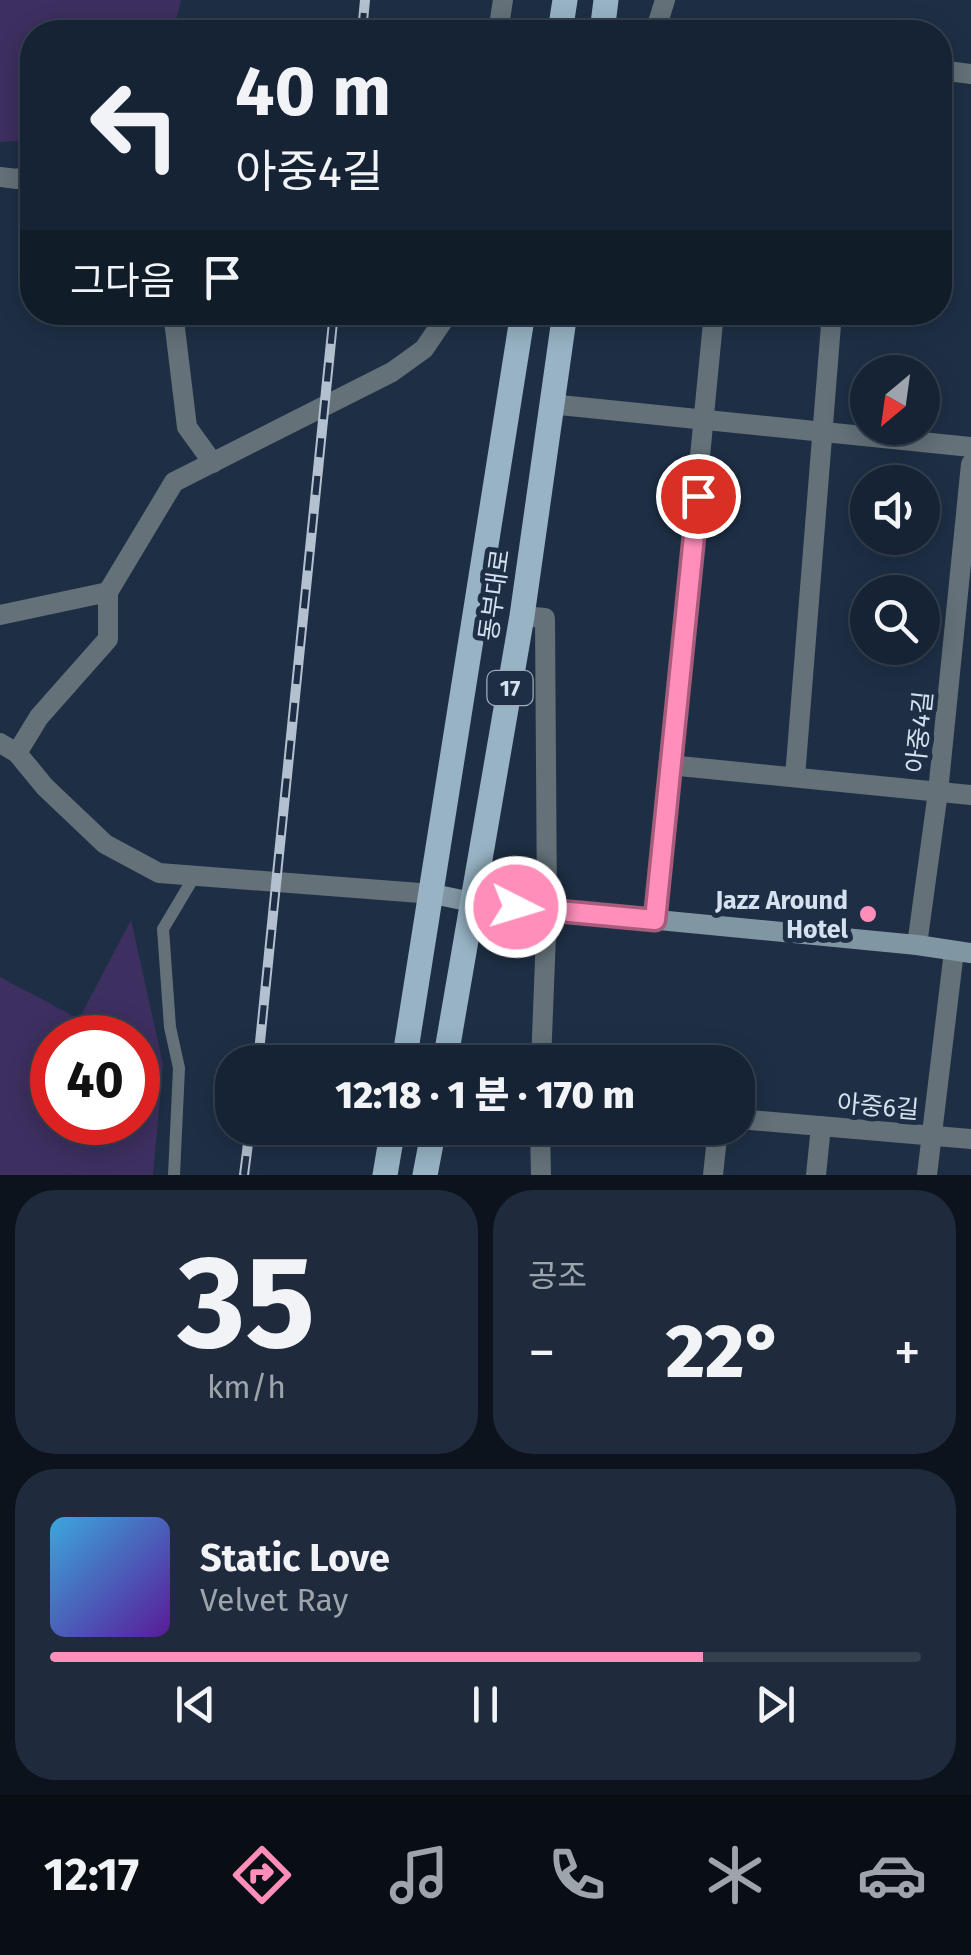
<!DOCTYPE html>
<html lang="ko">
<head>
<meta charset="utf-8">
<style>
  body { margin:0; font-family:"Fira Sans","Noto Sans KR",sans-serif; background:#1f2b3c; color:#f1f3f6; height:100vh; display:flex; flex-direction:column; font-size:38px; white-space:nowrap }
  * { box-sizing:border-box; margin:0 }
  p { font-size:32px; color:#9ea4ac }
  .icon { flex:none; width:55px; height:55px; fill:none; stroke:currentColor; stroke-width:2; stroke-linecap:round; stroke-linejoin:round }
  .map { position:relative; height:1175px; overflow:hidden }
  .side { display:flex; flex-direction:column; gap:15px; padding:15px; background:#0c131d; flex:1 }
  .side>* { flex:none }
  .guide { position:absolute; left:20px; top:20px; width:932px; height:305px; border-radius:40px; box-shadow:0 5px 25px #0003,0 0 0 2px #35404f; background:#162334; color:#f1f3f6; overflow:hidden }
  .needle { width:65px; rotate:209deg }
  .buttons { position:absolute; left:850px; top:355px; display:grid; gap:20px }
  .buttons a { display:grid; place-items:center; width:90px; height:90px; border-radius:50%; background:#162334; box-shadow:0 5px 25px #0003,0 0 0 2px #35404f; font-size:50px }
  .speed { position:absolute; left:30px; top:1015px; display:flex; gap:20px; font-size:50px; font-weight:700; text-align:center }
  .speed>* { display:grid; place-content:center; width:130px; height:130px; border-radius:50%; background:#162334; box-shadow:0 5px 25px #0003,0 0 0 2px #35404f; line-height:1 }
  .speed .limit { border:15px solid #d22; background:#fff; color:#111 }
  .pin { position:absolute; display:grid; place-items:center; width:85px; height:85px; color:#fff; margin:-42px; border:5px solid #fff; border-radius:50%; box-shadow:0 2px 10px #0007 }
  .me { position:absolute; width:110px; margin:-55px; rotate:95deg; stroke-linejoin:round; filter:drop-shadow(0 0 8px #0008) }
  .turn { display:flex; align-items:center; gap:35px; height:210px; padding:0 50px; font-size:45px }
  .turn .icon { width:130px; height:130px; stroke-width:2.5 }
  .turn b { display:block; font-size:70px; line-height:85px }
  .then { display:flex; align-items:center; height:95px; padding:0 50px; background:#0003; gap:20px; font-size:38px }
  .big { font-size:75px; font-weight:800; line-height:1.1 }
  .side .widget { flex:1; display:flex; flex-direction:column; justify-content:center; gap:15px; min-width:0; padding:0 35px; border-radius:40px; background:#1f2b3c }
  .side .dial { align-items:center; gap:0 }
  .dial b { font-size:130px; line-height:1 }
  .song { display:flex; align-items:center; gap:30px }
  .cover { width:120px; height:120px; border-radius:15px; background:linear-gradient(135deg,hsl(200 70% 55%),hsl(270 70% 35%)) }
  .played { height:10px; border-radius:5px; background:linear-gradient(90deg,#ff8ebb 75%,#35404f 75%) }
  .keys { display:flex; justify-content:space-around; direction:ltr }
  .heat { display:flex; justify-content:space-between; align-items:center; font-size:55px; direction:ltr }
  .side .tiles { flex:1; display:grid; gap:15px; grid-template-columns:1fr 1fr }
  .widget:last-child { grid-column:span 2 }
  .trip { position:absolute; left:215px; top:1045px; width:540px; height:100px; border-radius:40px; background:#162334; box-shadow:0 5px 25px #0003,0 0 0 2px #35404f; font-weight:800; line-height:100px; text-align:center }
  .dock { display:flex; height:160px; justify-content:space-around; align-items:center; background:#090e15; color:#9ea4ac }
  .dock .icon { width:70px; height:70px }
  .dock .active { color:#ff8ebb }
  .dock b { font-size:45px; color:#f1f3f6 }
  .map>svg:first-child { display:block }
  .green { fill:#3d2f60; fill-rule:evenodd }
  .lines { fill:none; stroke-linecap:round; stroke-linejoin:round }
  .lane { stroke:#647179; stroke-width:12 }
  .street { stroke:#647179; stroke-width:20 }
  .secondary { stroke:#8196a3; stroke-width:20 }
  .primary { stroke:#97b3c4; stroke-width:25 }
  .rail-casing { stroke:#b3c0cf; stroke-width:10 }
  .rail { stroke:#1e2f45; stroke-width:6; stroke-dasharray:19; stroke-linecap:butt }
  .route-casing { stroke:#a65c7a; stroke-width:25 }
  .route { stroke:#ff8ebb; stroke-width:18 }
  .poi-dot { fill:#ff8ebb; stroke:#1e2f45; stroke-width:4 }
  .labels { text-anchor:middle; stroke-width:10; stroke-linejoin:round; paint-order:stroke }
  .shield { fill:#1e2f45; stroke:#9eacbc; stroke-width:2.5 }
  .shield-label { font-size:22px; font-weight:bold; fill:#d5e1ef }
  .street-label { font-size:25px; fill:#d5e1ef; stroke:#1e2f45 }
  .poi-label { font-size:25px; font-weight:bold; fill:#d5e1ef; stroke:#1e2f45; text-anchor:end }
</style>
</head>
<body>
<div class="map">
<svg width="971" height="1175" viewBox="0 0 971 1175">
  <rect width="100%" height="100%" fill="#1e2f45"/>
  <g class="green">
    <polygon points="0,0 181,0 173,32 32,32 32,140 0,142"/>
    <path d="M 131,920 L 163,1064 L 153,1175 L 0,1175 L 0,977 L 79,1019 ZM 52,1038 L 138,1038 L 138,1122 L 52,1122 Z"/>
  </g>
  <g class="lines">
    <polyline class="lane" points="174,1175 179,1068 170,1027 163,929 194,877"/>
    <g class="street">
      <polyline points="498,32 503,0"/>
      <polyline points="655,32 665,0"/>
      <polyline points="940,70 971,74"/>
      <polyline points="0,177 17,179 32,175"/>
      <polyline points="173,312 187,427 213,463"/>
      <polyline points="550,404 971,447"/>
      <polyline points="0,615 108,592"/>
      <polyline points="522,616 545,618 547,909 541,1062"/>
      <polyline points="0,743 17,753"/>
      <polyline points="669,765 971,795"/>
      <polyline points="795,777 832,312"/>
      <polyline points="433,894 159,873 105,844 45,787 17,753 39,717 108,639 108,592 174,482 392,372 424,349 449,312"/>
      <polyline points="655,920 714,312"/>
      <polyline points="917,945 938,792 971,464"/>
      <polyline points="738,1119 971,1139"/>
      <polyline points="540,1128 541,1175"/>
      <polyline points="713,1175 718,1128"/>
      <polyline points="816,1175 821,1126"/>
      <polyline points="927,1175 954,951"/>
    </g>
    <polyline class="secondary" points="433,894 472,902 917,945 971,953"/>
    <g class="primary">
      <polyline points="560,32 565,0"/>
      <polyline points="602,32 606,0"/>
      <polyline points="404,1062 523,312"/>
      <polyline points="445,1062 522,616 565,312"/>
      <polyline points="385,1175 393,1128"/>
      <polyline points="425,1175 434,1128"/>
    </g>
    <defs>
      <g id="rail">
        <polyline points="362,32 365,0"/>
        <polyline points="258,1062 334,312"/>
        <polyline points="244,1175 250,1128"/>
      </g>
    </defs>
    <use href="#rail" class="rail-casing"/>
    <use href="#rail" class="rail"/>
  </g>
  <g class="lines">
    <defs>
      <polyline id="route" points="516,907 655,920 698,496"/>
    </defs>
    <use href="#route" class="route-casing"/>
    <use href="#route" class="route"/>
  </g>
  <circle class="poi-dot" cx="868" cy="914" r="10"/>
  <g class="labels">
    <rect class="shield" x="487.5" y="671" width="45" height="34" rx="8"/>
    <g class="shield-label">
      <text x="510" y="696">17</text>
    </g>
    <g class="street-label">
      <text transform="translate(494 595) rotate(-82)" y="9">동부대로</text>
      <text transform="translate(919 732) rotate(-84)" y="9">아중4길</text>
      <text transform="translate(878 1106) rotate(5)" y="9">아중6길</text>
    </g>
    <g class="poi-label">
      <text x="848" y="909">Jazz Around<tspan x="848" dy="29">Hotel</tspan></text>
    </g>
  </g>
</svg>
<div class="buttons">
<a><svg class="needle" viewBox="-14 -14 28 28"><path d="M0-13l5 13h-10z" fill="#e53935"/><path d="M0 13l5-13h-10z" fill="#9ea4ac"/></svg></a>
<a><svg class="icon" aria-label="sound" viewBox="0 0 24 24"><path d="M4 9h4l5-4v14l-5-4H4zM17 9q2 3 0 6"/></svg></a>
<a><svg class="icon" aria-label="search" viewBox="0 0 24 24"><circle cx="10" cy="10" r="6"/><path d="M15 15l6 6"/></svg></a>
</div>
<div class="speed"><div class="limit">40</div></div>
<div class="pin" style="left:698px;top:496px;background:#d93025"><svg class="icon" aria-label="arrive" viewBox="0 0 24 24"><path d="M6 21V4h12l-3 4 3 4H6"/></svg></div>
<svg class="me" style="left:516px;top:907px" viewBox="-20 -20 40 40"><circle r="17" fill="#ff8ebb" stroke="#fff" stroke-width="3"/><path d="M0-11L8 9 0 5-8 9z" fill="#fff"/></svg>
<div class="trip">12:18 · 1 분 · 170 m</div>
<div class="guide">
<div class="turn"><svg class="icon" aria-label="left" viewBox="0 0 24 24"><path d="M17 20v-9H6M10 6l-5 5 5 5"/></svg><div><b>40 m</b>아중4길</div></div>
<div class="then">그다음<svg class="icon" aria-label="arrive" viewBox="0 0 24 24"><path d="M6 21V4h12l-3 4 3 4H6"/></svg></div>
</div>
</div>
<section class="side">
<div class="tiles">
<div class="widget dial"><b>35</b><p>km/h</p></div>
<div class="widget"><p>공조</p>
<div class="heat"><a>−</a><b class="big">22°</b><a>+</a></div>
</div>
<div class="widget">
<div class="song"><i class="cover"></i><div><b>Static Love</b><p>Velvet Ray</p></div></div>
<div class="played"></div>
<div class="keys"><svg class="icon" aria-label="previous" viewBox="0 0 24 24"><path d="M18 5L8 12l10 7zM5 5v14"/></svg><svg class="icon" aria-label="pause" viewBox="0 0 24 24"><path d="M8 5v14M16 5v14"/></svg><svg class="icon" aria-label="next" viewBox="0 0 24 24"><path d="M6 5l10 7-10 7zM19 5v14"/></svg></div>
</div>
</div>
</section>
<nav class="dock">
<b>12:17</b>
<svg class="icon active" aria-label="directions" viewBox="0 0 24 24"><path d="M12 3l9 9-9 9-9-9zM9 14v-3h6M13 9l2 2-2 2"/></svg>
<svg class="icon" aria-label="music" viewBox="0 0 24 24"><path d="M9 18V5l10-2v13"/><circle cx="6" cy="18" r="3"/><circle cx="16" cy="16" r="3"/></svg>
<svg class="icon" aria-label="phone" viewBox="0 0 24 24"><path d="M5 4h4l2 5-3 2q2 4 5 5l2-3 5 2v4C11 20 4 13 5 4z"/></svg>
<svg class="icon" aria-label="climate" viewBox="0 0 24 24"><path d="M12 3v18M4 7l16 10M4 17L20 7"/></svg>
<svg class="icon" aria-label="car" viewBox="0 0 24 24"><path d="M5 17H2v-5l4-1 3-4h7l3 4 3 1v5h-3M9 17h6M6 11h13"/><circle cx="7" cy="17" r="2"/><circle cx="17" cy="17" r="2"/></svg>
</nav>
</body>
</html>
